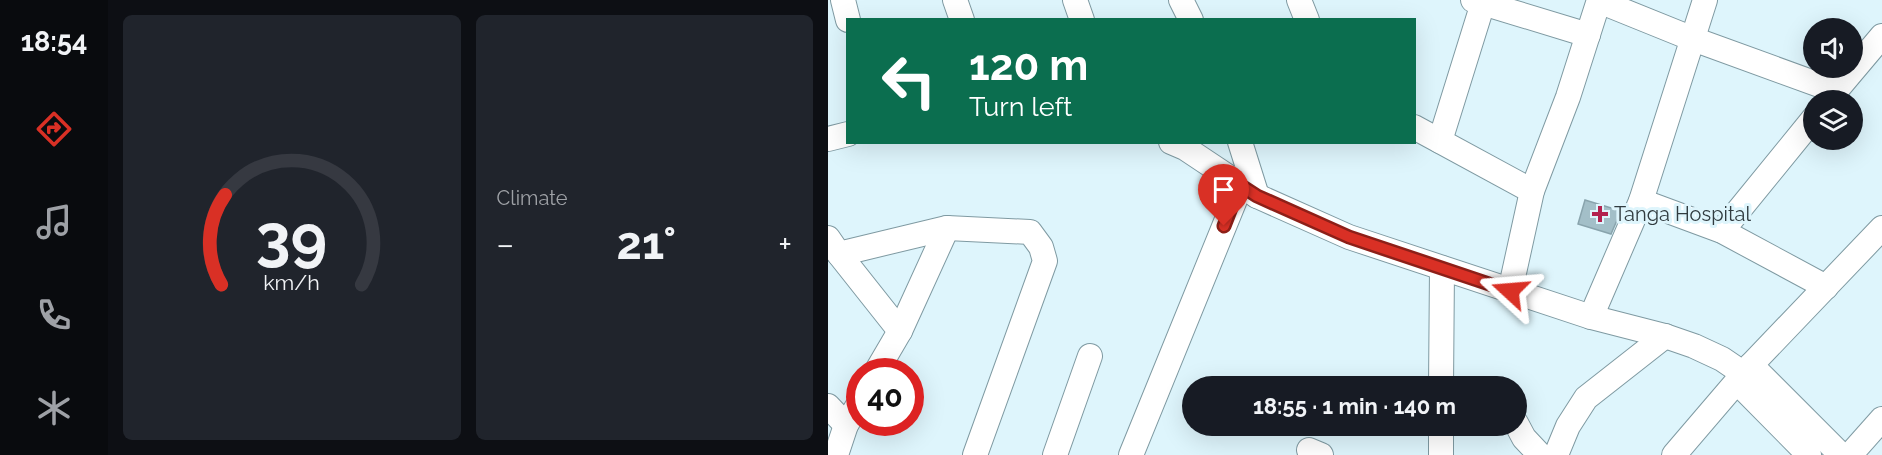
<!DOCTYPE html>
<html lang="en">
<head>
<meta charset="utf-8">
<style>
  body { margin:0; font-family:Raleway,sans-serif; background:#20242c; color:#f1f3f6; height:100vh; display:flex; flex-direction:column; font-size:22px; white-space:nowrap }
  * { box-sizing:border-box; margin:0 }
  p { font-size:20px; color:#9ea1a6 }
  .icon { flex:none; width:33px; height:33px; fill:none; stroke:currentColor; stroke-width:2; stroke-linecap:round; stroke-linejoin:round }
  .map { position:relative; flex:1; overflow:hidden }
  .details { display:flex; flex-direction:column; gap:15px; padding:15px; background:#0d0f14; width:720px }
  .details>* { flex:none }
  .guide { position:absolute; left:18px; top:18px; width:570px; height:126px; border-radius:0px; box-shadow:0 6px 24px #0002; background:#0b6e4f; color:#fff; overflow:hidden }
  .fabs { position:absolute; left:975px; top:18px; display:grid; gap:12px }
  .fabs a { display:grid; place-items:center; width:60px; height:60px; border-radius:50%; background:#171b24; box-shadow:0 6px 24px #0002; font-size:30px }
  .speed { position:absolute; left:18px; top:358px; display:flex; gap:12px; font-size:30px; font-weight:700; text-align:center }
  .speed>* { display:grid; place-content:center; width:78px; height:78px; border-radius:50%; background:#171b24; box-shadow:0 6px 24px #0002; line-height:1 }
  .speed .limit { border:9px solid #d22; background:#fff; color:#111 }
  .pin { position:absolute; display:grid; place-items:center; width:51px; height:51px; color:#fff; margin:-62px -26px; border-radius:50% 50% 50% 0; rotate:-45deg; box-shadow:0 0 6px #0007 }
  .pin .icon { rotate:45deg }
  .me { position:absolute; width:66px; margin:-33px; rotate:289deg; stroke-linejoin:round; filter:drop-shadow(0 0 4px #0008) }
  .turn { display:flex; align-items:center; gap:21px; height:126px; padding:0 24px; font-size:27px }
  .turn .icon { width:78px; height:78px; stroke-width:2.5 }
  .turn b { display:block; font-size:42px; line-height:51px }
  .big { font-size:45px; font-weight:700; line-height:1.1 }
  .details .widget { flex:1; display:flex; flex-direction:column; justify-content:center; gap:9px; min-width:0; padding:0 21px; border-radius:9px; background:#20242c }
  .details .dial { align-items:center; gap:0 }
  .dial svg { height:156px; overflow:visible; fill:none; stroke:#363941; stroke-width:7; stroke-linecap:round; text-anchor:middle }
  .dial text { fill:#f1f3f6; stroke:none }
  .heat { display:flex; justify-content:space-between; align-items:center; font-size:33px; direction:ltr }
  .details .tiles { flex:1; display:grid; gap:15px; grid-template-columns:repeat(2,1fr) }
  .trip { position:absolute; left:354px; top:376px; width:345px; height:60px; border-radius:30px; background:#171b24; box-shadow:0 6px 24px #0002; font-weight:700; line-height:60px; text-align:center }
  main { display:flex; flex:1; min-height:0 }
  .tab-bar { display:flex; flex-direction:column; width:108px; justify-content:space-around; align-items:center; background:#090b0e; color:#9ea1a6 }
  .tab-bar .icon { width:42px; height:42px }
  .tab-bar .selected { color:#d93025 }
  .tab-bar b { font-size:27px; color:#f1f3f6 }
  .map>svg:first-child { display:block }
  .building { fill:#a3bfc8; stroke:#89a4ad; stroke-width:1.5 }
  .lines { fill:none; stroke-linecap:round; stroke-linejoin:round }
  .minor-casing { stroke:#7f9aa2; stroke-width:26 }
  .minor { stroke:#fff; stroke-width:24 }
  .route-casing { stroke:#8d1f18; stroke-width:15 }
  .route { stroke:#d93025; stroke-width:10 }
  .poi-dot { fill:#b3224f; stroke:#def5fc; stroke-width:2 }
  .labels { text-anchor:middle; stroke-width:6; stroke-linejoin:round; paint-order:stroke }
  .poi-label { font-size:20px; fill:#303b3f; stroke:#def5fc; text-anchor:start }
</style>
</head>
<body>
<main>
<nav class="tab-bar">
<b>18:54</b>
<svg class="icon selected" aria-label="directions" viewBox="0 0 24 24"><path d="M12 3l9 9-9 9-9-9zM9 14v-3h6M13 9l2 2-2 2"/></svg>
<svg class="icon" aria-label="music" viewBox="0 0 24 24"><path d="M9 18V5l10-2v13"/><circle cx="6" cy="18" r="3"/><circle cx="16" cy="16" r="3"/></svg>
<svg class="icon" aria-label="phone" viewBox="0 0 24 24"><path d="M5 4h4l2 5-3 2q2 4 5 5l2-3 5 2v4C11 20 4 13 5 4z"/></svg>
<svg class="icon" aria-label="climate" viewBox="0 0 24 24"><path d="M12 3v18M4 7l16 10M4 17L20 7"/></svg>
</nav>
<section class="details">
<div class="tiles">
<div class="widget dial"><svg viewBox="0 0 100 80">
<path d="M14 69A42 42 0 1 1 86 69"/>
<path d="M14 69A42 42 0 0 1 16 23" stroke="#d93025"/>
<text x="50" y="56" font-size="32" font-weight="700">39</text>
<text x="50" y="72" font-size="11">km/h</text>
</svg></div>
<div class="widget"><p>Climate</p>
<div class="heat"><a>−</a><b class="big">21°</b><a>+</a></div>
</div>
</div>
</section>
<div class="map">
<svg width="1054" height="455" viewBox="0 0 1054 455">
  <rect width="100%" height="100%" fill="#def5fc"/>
  <polygon class="building" points="757,200 793,211 783,234 750,224"/>
  <g class="lines">
    <defs>
      <g id="minor">
        <polyline points="15,0 20,20"/>
        <polyline points="127,0 134,20"/>
        <polyline points="247,0 254,20"/>
        <polyline points="353,0 363,20"/>
        <polyline points="471,0 479,20"/>
        <polyline points="645,0 760,35"/>
        <polyline points="771,1 865,39 1008,91"/>
        <polyline points="1000,100 1054,36"/>
        <polyline points="586,127 704,191"/>
        <polyline points="0,139 20,134"/>
        <polyline points="612,141 655,3"/>
        <polyline points="343,142 357,148 429,196 521,237 763,317 837,336 866,346 894,359 916,374"/>
        <polyline points="412,142 429,196"/>
        <polyline points="813,201 894,231 998,287"/>
        <polyline points="894,231 986,118"/>
        <polyline points="0,238 11,254 119,228 202,232 213,247 217,261 147,455"/>
        <polyline points="11,254 72,331"/>
        <polyline points="682,291 704,191 740,97 771,0"/>
        <polyline points="763,317 813,201 877,0"/>
        <polyline points="923,365 1013,455"/>
        <polyline points="48,372 72,331 119,228"/>
        <polyline points="909,382 981,455"/>
        <polyline points="613,387 614,268"/>
        <polyline points="0,406 18,425"/>
        <polyline points="688,423 696,438 712,455"/>
        <polyline points="481,450 493,455"/>
        <polyline points="8,455 18,425 32,402"/>
        <polyline points="227,455 262,356"/>
        <polyline points="303,455 413,185"/>
        <polyline points="613,455 613,426"/>
        <polyline points="728,455 740,426 758,398 837,336"/>
        <polyline points="846,455 923,365 1054,228"/>
        <polyline points="1022,455 1054,419"/>
      </g>
    </defs>
    <use href="#minor" class="minor-casing"/>
    <use href="#minor" class="minor"/>
  </g>
  <g class="lines">
    <defs>
      <polyline id="route" points="396,226 412,185 429,196 521,237 682,291"/>
    </defs>
    <use href="#route" class="route-casing"/>
    <use href="#route" class="route"/>
  </g>
  <path class="poi-dot" d="M769 205h6v6h6v6h-6v6h-6v-6h-6v-6h6z"/>
  <g class="labels">
    <g class="poi-label">
      <text x="786" y="221">Tanga Hospital</text>
    </g>
  </g>
</svg>
<div class="fabs">
<a><svg class="icon" aria-label="sound" viewBox="0 0 24 24"><path d="M4 9h4l5-4v14l-5-4H4zM17 9q2 3 0 6"/></svg></a>
<a><svg class="icon" aria-label="layers" viewBox="0 0 24 24"><path d="M12 4l9 5-9 5-9-5zM3 14l9 5 9-5"/></svg></a>
</div>
<div class="speed"><div class="limit">40</div></div>
<div class="pin" style="left:396px;top:226px;background:#d93025"><svg class="icon" aria-label="arrive" viewBox="0 0 24 24"><path d="M6 21V4h12l-3 4 3 4H6"/></svg></div>
<svg class="me" style="left:682px;top:291px" viewBox="-20 -20 40 40"><path d="M0-17L14 15 0 8-14 15z" fill="#d93025" stroke="#fff" stroke-width="4"/></svg>
<div class="trip">18:55 · 1 min · 140 m</div>
<div class="guide">
<div class="turn"><svg class="icon" aria-label="left" viewBox="0 0 24 24"><path d="M17 20v-9H6M10 6l-5 5 5 5"/></svg><div><b>120 m</b>Turn left</div></div>
</div>
</div>
</main>
</body>
</html>
